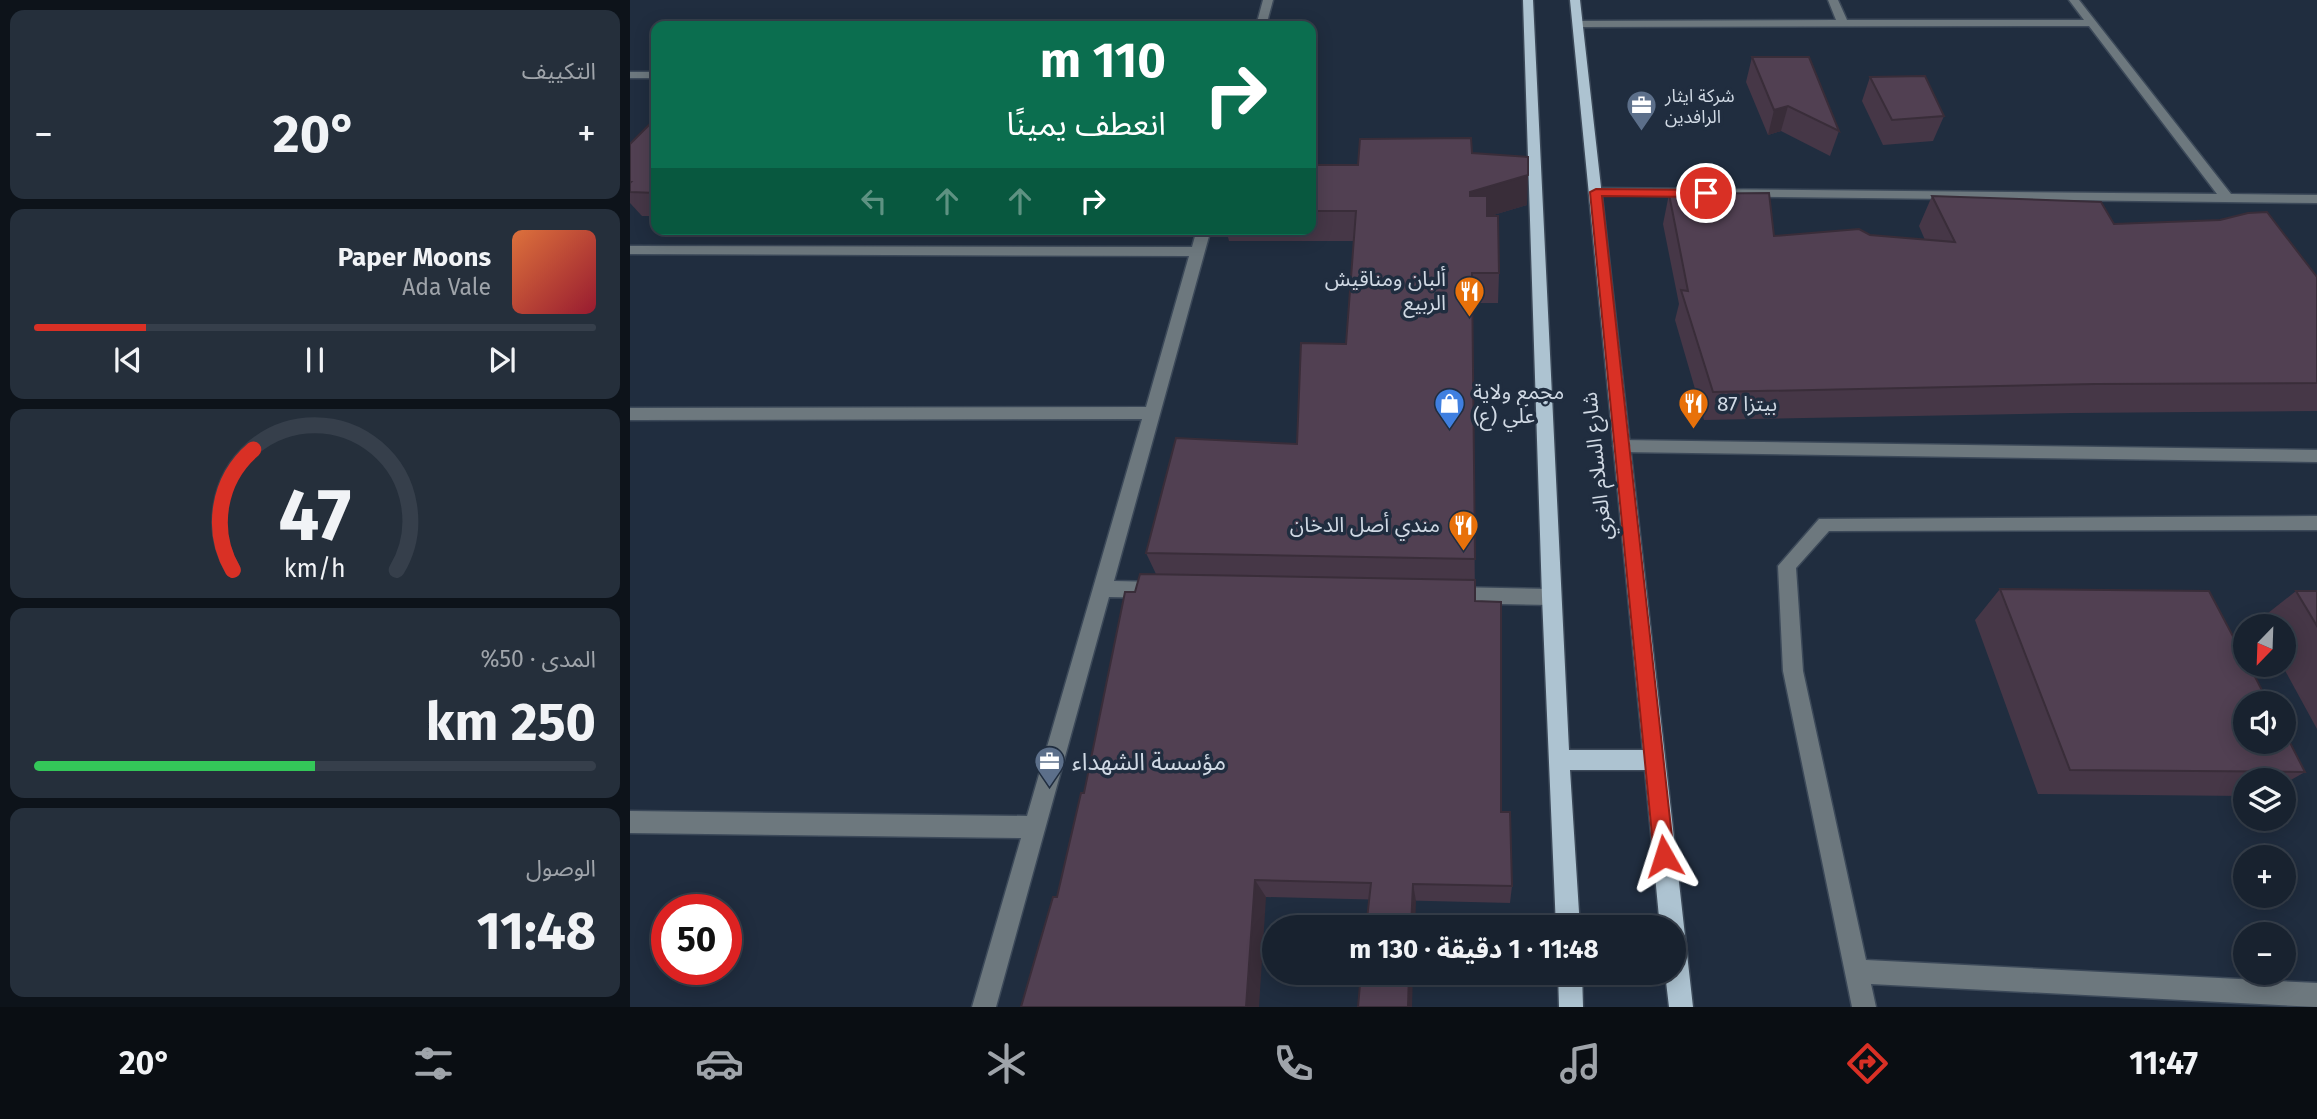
<!DOCTYPE html>
<html lang="ar">
<head>
<meta charset="utf-8">
<style>
  body { margin:0; font-family:"Fira Sans","Noto Sans Arabic",sans-serif; background:#252f3b; color:#f1f3f6; direction:rtl; height:100vh; display:flex; flex-direction:column; font-size:26px; white-space:nowrap }
  * { box-sizing:border-box; margin:0 }
  p { font-size:23px; color:#9fa4aa }
  .icon { flex:none; width:38px; height:38px; fill:none; stroke:currentColor; stroke-width:2; stroke-linecap:round; stroke-linejoin:round }
  .map { position:relative; flex:1; overflow:hidden; direction:ltr }
  .side { display:flex; flex-direction:column; gap:10px; padding:10px; background:#0d131a; width:630px }
  .side>* { flex:none }
  .top-card { position:absolute; left:21px; top:21px; width:665px; height:214px; border-radius:14px; box-shadow:0 4px 18px #0003,0 0 0 2px #363f4b; direction:rtl; background:#0b6e4f; color:#fff; overflow:hidden }
  .needle { width:46px; rotate:203deg }
  .tools { position:absolute; left:1603px; top:614px; display:grid; gap:14px }
  .tools a { display:grid; place-items:center; width:63px; height:63px; border-radius:50%; background:#18222f; box-shadow:0 4px 18px #0003,0 0 0 2px #363f4b; font-size:35px }
  .speed { position:absolute; left:21px; top:894px; display:flex; gap:14px; font-size:35px; font-weight:700; text-align:center }
  .speed>* { display:grid; place-content:center; width:91px; height:91px; border-radius:50%; background:#18222f; box-shadow:0 4px 18px #0003,0 0 0 2px #363f4b; line-height:1 }
  .speed .limit { border:10px solid #d22; background:#fff; color:#111 }
  .pin { position:absolute; display:grid; place-items:center; width:60px; height:60px; color:#fff; margin:-30px; border:4px solid #fff; border-radius:50%; box-shadow:0 2px 7px #0007 }
  .me { position:absolute; width:77px; margin:-38px; rotate:354deg; stroke-linejoin:round; filter:drop-shadow(0 0 5px #0008) }
  .turn { display:flex; align-items:center; gap:24px; height:147px; padding:0 35px; font-size:32px }
  .turn .icon { width:91px; height:91px; stroke-width:2.5 }
  .turn b { display:block; font-size:49px; line-height:60px }
  .lanes { display:flex; align-items:center; height:66px; padding:0 35px; background:#0003; justify-content:center; gap:35px; direction:ltr }
  .lanes .off { opacity:.35 }
  .big { font-size:52px; font-weight:700; line-height:1.1 }
  .side .tile { flex:1; display:flex; flex-direction:column; justify-content:center; gap:10px; min-width:0; padding:0 24px; border-radius:14px; background:#252f3b }
  .side .dial { align-items:center; gap:0 }
  .dial svg { height:182px; overflow:visible; fill:none; stroke:#363f4b; stroke-width:7; stroke-linecap:round; text-anchor:middle }
  .dial text { fill:#f1f3f6; stroke:none }
  .song { display:flex; align-items:center; gap:21px }
  .cover { width:84px; height:84px; border-radius:10px; background:linear-gradient(135deg,hsl(20 70% 55%),hsl(350 70% 35%)) }
  .played { height:7px; border-radius:4px; background:linear-gradient(90deg,#d93025 20%,#363f4b 20%) }
  .keys { display:flex; justify-content:space-around; direction:ltr }
  .heat { display:flex; justify-content:space-between; align-items:center; font-size:38px; direction:ltr }
  .charge { height:10px; border-radius:5px; background:linear-gradient(90deg,#34c759 50%,#363f4b 0) }
  .trip { position:absolute; left:632px; top:915px; width:424px; height:70px; border-radius:35px; background:#18222f; box-shadow:0 4px 18px #0003,0 0 0 2px #363f4b; font-weight:700; line-height:70px; text-align:center; direction:rtl }
  .dock { display:flex; height:112px; justify-content:space-around; align-items:center; background:#0a0e13; color:#9fa4aa }
  .dock .icon { width:49px; height:49px }
  .dock .on { color:#d93025 }
  .dock b { font-size:32px; color:#f1f3f6 }
  main { display:flex; flex:1; min-height:0 }
  .map>svg:first-child { display:block }
  .lines { fill:none; stroke-linecap:round; stroke-linejoin:round }
  .minor-casing { stroke:#3c4959; stroke-width:3 }
  .major-casing { stroke:#3c4959; stroke-width:3 }
  .minor { fill:#6d787e; fill-rule:evenodd }
  .major { fill:#adc3d1; fill-rule:evenodd }
  .wall { fill:#463747 }
  .shaded-wall { fill:#392d39 }
  .building { fill:#514052; stroke:#392d39; stroke-width:2 }
  .route { fill:#d93025; stroke:#8d1f18; stroke-width:2 }
  .labels { text-anchor:middle; stroke-width:7; stroke-linejoin:round; paint-order:stroke }
  .far-poi-label { font-size:18px; fill:#d0d9e4; stroke:#202d3f; text-anchor:start }
  .poi-label { font-size:21px; fill:#d0d9e4; stroke:#202d3f; text-anchor:end }
  .street-label { font-size:21px; fill:#d0d9e4; stroke:#202d3f }
  .near-poi-label { font-size:24px; fill:#d0d9e4; stroke:#202d3f; text-anchor:start }
</style>
</head>
<body>
<main>
<div class="map">
<svg width="1687" height="1007" viewBox="0 0 1687 1007">
  <rect width="100%" height="100%" fill="#202d3f"/>
  <g class="lines">
    <defs>
      <g id="minor">
        <polygon points="633,0 643,0 636,26 626,26"/>
        <polygon points="1198,0 1208,0 1217,20 1454,20 1439,0 1449,0 1601,194 1687,195 1687,203 961,195 961,189 966,188 1587,194 1459,26 948,27 943,24 948,21 1206,20"/>
        <rect x="0" y="72" width="26" height="6"/>
        <polygon points="567,229 581,229 484,581 528,582 535,584 537,590 535,596 528,598 479,597 366,1007 342,1007 391,838 0,833 0,811 397,816 512,419 0,420 0,408 516,407 559,256 0,254 0,246 562,247"/>
        <polygon points="991,440 1687,450 1687,462 991,452 983,446"/>
        <polygon points="1687,516 1687,530 1199,531 1166,568 1173,671 1236,960 1687,983 1687,1007 1241,984 1246,1007 1222,1007 1153,671 1148,566 1189,519"/>
        <polygon points="822,587 921,589 928,591 930,597 928,603 921,605 822,603 815,601 813,595 815,589"/>
      </g>
      <g id="major">
        <polygon points="893,0 903,0 939,750 1013,750 940,0 950,0 1063,1007 1039,1007 1035,973 1043,973 1043,928 1030,928 1015,770 940,770 950,928 926,928 912,597"/>
        <polygon points="928,973 952,973 953,1007 929,1007"/>
      </g>
    </defs>
    <use href="#minor" class="minor-casing"/>
    <use href="#major" class="major-casing"/>
    <use href="#minor" class="minor"/>
    <use href="#major" class="major"/>
  </g>
  <g class="wall">
    <polygon points="1122,57 1209,131 1200,156 1151,131 1138,135 1116,82"/>
    <polygon points="1240,77 1314,116 1303,141 1253,145 1232,101"/>
    <polygon points="26,118 26,216 12,216 0,203 0,144"/>
    <polygon points="842,153 897,205 860,216 869,273 868,303 842,303 845,601 871,812 882,886 880,903 636,897 427,897 505,592 526,574 516,553 667,444 716,344 724,241 599,241 596,229 681,229 681,165 728,165"/>
    <polygon points="1039,194 1144,236 1240,235 1295,240 1289,226 1302,196 1484,224 1687,277 1687,411 1443,413 1074,420 1045,320 1049,304 1033,224"/>
    <polygon points="1370,589 1675,772 1654,784 1654,780 1615,780 1615,796 1408,794 1345,620"/>
    <polygon points="1666,591 1687,591 1687,729 1652,665 1654,665 1654,626 1631,626 1628,621"/>
  </g>
  <g class="shaded-wall">
    <polygon points="1158,106 1151,131 1138,135 1144,110"/>
    <polygon points="898,175 897,205 840,222 840,192"/>
    <polygon points="625,880 636,897 629,1007 616,1007"/>
    <polygon points="783,884 786,901 785,928 781,928"/>
    <polygon points="779,973 783,973 782,1007 778,1007"/>
  </g>
  <g class="building">
    <polygon points="1122,57 1179,57 1209,131 1158,106 1144,110"/>
    <polygon points="1295,76 1314,116 1262,120 1240,77"/>
    <polygon points="26,118 26,193 0,192 0,183 1,182 0,182 0,144"/>
    <polygon points="841,138 842,153 898,157 898,175 840,192 840,196 857,196 857,216 868,216 869,273 842,273 845,559 516,553 546,438 667,444 671,343 716,344 726,211 681,211 681,165 728,165 730,139"/>
    <polygon points="1139,193 1144,236 1229,229 1240,235 1325,242 1302,196 1471,202 1484,224 1590,220 1618,213 1637,212 1687,277 1687,383 1465,384 1083,392 1051,290 1058,291 1039,194"/>
    <polygon points="510,574 845,580 845,601 871,602 871,812 880,812 882,886 783,884 781,928 736,928 741,883 625,880 616,1007 391,1007 423,897 427,897 451,793 454,793 495,592 505,592"/>
    <polygon points="1370,589 1579,591 1615,659 1615,665 1619,665 1639,704 1615,704 1615,742 1654,742 1654,731 1675,772 1440,770"/>
    <polygon points="1666,591 1687,591 1687,626"/>
    <polygon points="731,973 779,973 778,1007 728,1007"/>
  </g>
  <polygon class="route" points="966,189 1076,190 1082,193 1076,197 972,196 1044,856 1041,863 1034,866 1027,863 1024,856 960,192"/>
  <defs>
    <symbol id="office-pin" viewBox="-11 -11 22 30"><path d="M0 17L-7.5 6A9.5 9.5 0 1 1 7.5 6Z" fill="#5c6f8a" stroke="#202d3f"/><path d="M-6-3h4V-5.5h4V-3h4V5H-6ZM-1-4.5V-3h2v-1.5ZM-6 0V1H6V0Z" fill="#fff"/></symbol>
    <symbol id="restaurant-pin" viewBox="-11 -11 22 30"><path d="M0 17L-7.5 6A9.5 9.5 0 1 1 7.5 6Z" fill="#e8710a" stroke="#202d3f"/><path d="M-5-6h1v4h1v-4h1v4h1v-4h1v5L-1.5 .5V6h-2V.5L-5-1ZM5-6V6H3V1.5H1.5Q1.5-4 5-6Z" fill="#fff"/></symbol>
    <symbol id="shop-pin" viewBox="-11 -11 22 30"><path d="M0 17L-7.5 6A9.5 9.5 0 1 1 7.5 6Z" fill="#3f7fe0" stroke="#202d3f"/><path d="M-5-2.5h2.3a2.7 3.5 0 0 1 5.4 0H5L5.5 6h-11ZM-1.5-2.5h3a1.5 2.3 0 0 0-3 0Z" fill="#fff"/></symbol>
  </defs>
  <g fill-rule="evenodd">
    <use href="#office-pin" x="994" y="88" width="35" height="47"/>
    <use href="#restaurant-pin" x="822" y="274" width="35" height="47"/>
    <use href="#shop-pin" x="802" y="386" width="35" height="47"/>
    <use href="#restaurant-pin" x="1046" y="386" width="35" height="47"/>
    <use href="#restaurant-pin" x="816" y="508" width="35" height="47"/>
    <use href="#office-pin" x="402" y="744" width="35" height="47"/>
  </g>
  <g class="labels">
    <g class="far-poi-label">
      <text x="1035" y="102">شركة ايثار<tspan x="1035" dy="21">الرافدين</tspan></text>
    </g>
    <g class="poi-label">
      <text x="816" y="286">ألبان ومناقيش<tspan x="816" dy="24">الربيع</tspan></text>
      <text x="843" y="399" text-anchor="start">مجمع ولاية<tspan x="843" dy="24">علي (ع)</tspan></text>
      <text x="1087" y="411" text-anchor="start">بيتزا 87</text>
      <text x="810" y="532">مندي أصل الدخان</text>
    </g>
    <g class="street-label">
      <text transform="translate(967 466) rotate(-96)" y="7">شارع السلام الغري</text>
    </g>
    <g class="near-poi-label">
      <text x="442" y="770">مؤسسة الشهداء</text>
    </g>
  </g>
</svg>
<div class="tools">
<a><svg class="needle" viewBox="-14 -14 28 28"><path d="M0-13l5 13h-10z" fill="#e53935"/><path d="M0 13l5-13h-10z" fill="#9fa4aa"/></svg></a>
<a><svg class="icon" aria-label="sound" viewBox="0 0 24 24"><path d="M4 9h4l5-4v14l-5-4H4zM17 9q2 3 0 6"/></svg></a>
<a><svg class="icon" aria-label="layers" viewBox="0 0 24 24"><path d="M12 4l9 5-9 5-9-5zM3 14l9 5 9-5"/></svg></a>
<a>+</a>
<a>−</a>
</div>
<div class="speed"><div class="limit">50</div></div>
<div class="pin" style="left:1076px;top:193px;background:#d93025"><svg class="icon" aria-label="arrive" viewBox="0 0 24 24"><path d="M6 21V4h12l-3 4 3 4H6"/></svg></div>
<svg class="me" style="left:1034px;top:856px" viewBox="-20 -20 40 40"><path d="M0-17L14 15 0 8-14 15z" fill="#d93025" stroke="#fff" stroke-width="4"/></svg>
<div class="trip">11:48 · 1 دقيقة · 130 m</div>
<div class="top-card">
<div class="turn"><svg class="icon" aria-label="right" viewBox="0 0 24 24"><path d="M7 20v-9h11M14 6l5 5-5 5"/></svg><div><b>110 m</b>انعطف يمينًا</div></div>
<div class="lanes"><svg class="icon off" aria-label="left" viewBox="0 0 24 24"><path d="M17 20v-9H6M10 6l-5 5 5 5"/></svg><svg class="icon off" aria-label="ahead" viewBox="0 0 24 24"><path d="M12 20V5M6 11l6-6 6 6"/></svg><svg class="icon off" aria-label="ahead" viewBox="0 0 24 24"><path d="M12 20V5M6 11l6-6 6 6"/></svg><svg class="icon" aria-label="right" viewBox="0 0 24 24"><path d="M7 20v-9h11M14 6l5 5-5 5"/></svg></div>
</div>
</div>
<section class="side">
<div class="tile"><p>التكييف</p>
<div class="heat"><a>−</a><b class="big">20°</b><a>+</a></div>
</div>
<div class="tile">
<div class="song"><i class="cover"></i><div><b>Paper Moons</b><p>Ada Vale</p></div></div>
<div class="played"></div>
<div class="keys"><svg class="icon" aria-label="previous" viewBox="0 0 24 24"><path d="M18 5L8 12l10 7zM5 5v14"/></svg><svg class="icon" aria-label="pause" viewBox="0 0 24 24"><path d="M8 5v14M16 5v14"/></svg><svg class="icon" aria-label="next" viewBox="0 0 24 24"><path d="M6 5l10 7-10 7zM19 5v14"/></svg></div>
</div>
<div class="tile dial"><svg viewBox="0 0 100 80">
<path d="M14 69A42 42 0 1 1 86 69"/>
<path d="M14 69A42 42 0 0 1 23 16" stroke="#d93025"/>
<text x="50" y="56" font-size="32" font-weight="700">47</text>
<text x="50" y="72" font-size="11">km/h</text>
</svg></div>
<div class="tile"><p>المدى · 50%</p><b class="big">250 km</b><div class="charge"></div></div>
<div class="tile"><p>الوصول</p><b class="big">11:48</b></div>
</section>
</main>
<nav class="dock">
<b>11:47</b>
<svg class="icon on" aria-label="directions" viewBox="0 0 24 24"><path d="M12 3l9 9-9 9-9-9zM9 14v-3h6M13 9l2 2-2 2"/></svg>
<svg class="icon" aria-label="music" viewBox="0 0 24 24"><path d="M9 18V5l10-2v13"/><circle cx="6" cy="18" r="3"/><circle cx="16" cy="16" r="3"/></svg>
<svg class="icon" aria-label="phone" viewBox="0 0 24 24"><path d="M5 4h4l2 5-3 2q2 4 5 5l2-3 5 2v4C11 20 4 13 5 4z"/></svg>
<svg class="icon" aria-label="climate" viewBox="0 0 24 24"><path d="M12 3v18M4 7l16 10M4 17L20 7"/></svg>
<svg class="icon" aria-label="car" viewBox="0 0 24 24"><path d="M5 17H2v-5l4-1 3-4h7l3 4 3 1v5h-3M9 17h6M6 11h13"/><circle cx="7" cy="17" r="2"/><circle cx="17" cy="17" r="2"/></svg>
<svg class="icon" aria-label="filters" viewBox="0 0 24 24"><path d="M4 7h16M4 17h16"/><circle cx="9" cy="7" r="2"/><circle cx="15" cy="17" r="2"/></svg>
<b>20°</b>
</nav>
</body>
</html>
